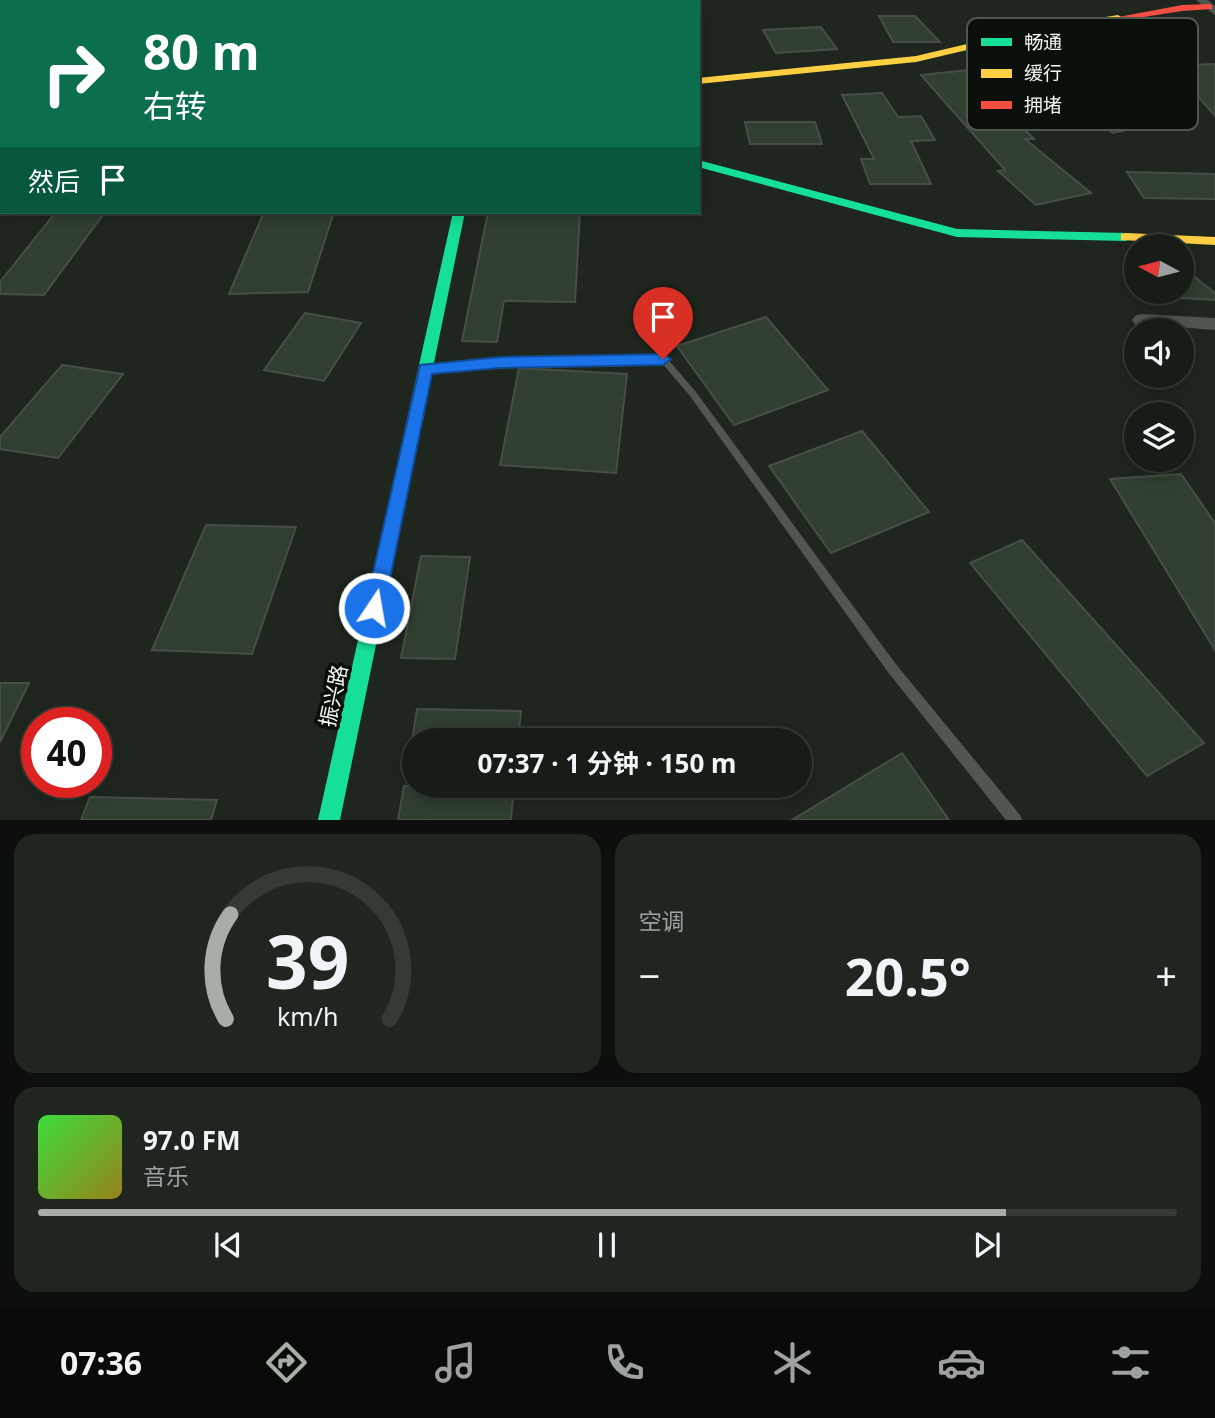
<!DOCTYPE html>
<html lang="zh">
<head>
<meta charset="utf-8">
<style>
  body { margin:0; font-family:"Noto Sans","Noto Sans SC",sans-serif; background:#1f251f; color:#f1f3f6; height:100vh; display:flex; flex-direction:column; font-size:26px; white-space:nowrap }
  * { box-sizing:border-box; margin:0 }
  p { font-size:23px; color:#9ea1a1 }
  .icon { flex:none; width:38px; height:38px; fill:none; stroke:currentColor; stroke-width:2; stroke-linecap:round; stroke-linejoin:round }
  .map { position:relative; height:820px; overflow:hidden }
  .sheet { display:flex; flex-direction:column; gap:14px; padding:14px; background:#0c0f0c; flex:1 }
  .sheet>* { flex:none }
  .guide { position:absolute; left:0px; top:0px; width:700px; height:214px; box-shadow:0 4px 18px #0003,0 0 0 2px #353a35; background:#0b6e4f; color:#fff; overflow:hidden }
  .needle { width:46px; rotate:277deg }
  .fabs { position:absolute; left:1124px; top:234px; display:grid; gap:14px }
  .fabs a { display:grid; place-items:center; width:70px; height:70px; border-radius:50%; background:#161c16; box-shadow:0 4px 18px #0003,0 0 0 2px #353a35; font-size:35px }
  .speed { position:absolute; left:21px; top:707px; display:flex; gap:14px; font-size:35px; font-weight:700; text-align:center }
  .speed>* { display:grid; place-content:center; width:91px; height:91px; border-radius:50%; background:#161c16; box-shadow:0 4px 18px #0003,0 0 0 2px #353a35; line-height:1 }
  .speed .limit { border:10px solid #d22; background:#fff; color:#111 }
  .pin { position:absolute; display:grid; place-items:center; width:60px; height:60px; color:#fff; margin:-72px -30px; border-radius:50% 50% 50% 0; rotate:-45deg; box-shadow:0 0 7px #0007 }
  .pin .icon { rotate:45deg }
  .me { position:absolute; width:77px; margin:-38px; rotate:12deg; stroke-linejoin:round; filter:drop-shadow(0 0 5px #0008) }
  .turn { display:flex; align-items:center; gap:24px; height:147px; padding:0 28px; font-size:32px }
  .turn .icon { width:91px; height:91px; stroke-width:2.5 }
  .turn b { display:block; font-size:49px; line-height:60px }
  .then { display:flex; align-items:center; height:66px; padding:0 28px; background:#0003; gap:14px; font-size:26px }
  .big { font-size:52px; font-weight:700; line-height:1.1 }
  .sheet .widget { flex:1; display:flex; flex-direction:column; justify-content:center; gap:10px; min-width:0; padding:0 24px; border-radius:21px; background:#1f251f }
  .sheet .dial { align-items:center; gap:0 }
  .dial svg { height:182px; overflow:visible; fill:none; stroke:#353a35; stroke-width:7; stroke-linecap:round; text-anchor:middle }
  .dial text { fill:#f1f3f6; stroke:none }
  .song { display:flex; align-items:center; gap:21px }
  .cover { width:84px; height:84px; border-radius:10px; background:linear-gradient(135deg,hsl(120 70% 55%),hsl(50 70% 35%)) }
  .played { height:7px; border-radius:4px; background:linear-gradient(90deg,#a6aea5 85%,#353a35 85%) }
  .keys { display:flex; justify-content:space-around; direction:ltr }
  .heat { display:flex; justify-content:space-between; align-items:center; font-size:38px; direction:ltr }
  .sheet .tiles { flex:1; display:grid; gap:14px; grid-template-columns:1fr 1fr }
  .widget:last-child { grid-column:span 2 }
  .trip { position:absolute; left:402px; top:728px; width:410px; height:70px; border-radius:35px; background:#161c16; box-shadow:0 4px 18px #0003,0 0 0 2px #353a35; font-weight:700; line-height:70px; text-align:center }
  .tab-bar { display:flex; height:112px; justify-content:space-around; align-items:center; background:#090b09; color:#9ea1a1 }
  .tab-bar .icon { width:49px; height:49px }
  .tab-bar .active { color:#a6aea5 }
  .tab-bar b { font-size:32px; color:#f1f3f6 }
  .map>svg:first-child { display:block }
  .building { fill:#303f2f; stroke:#474e47; stroke-width:2 }
  .lines { fill:none; stroke-linecap:round; stroke-linejoin:round }
  .lane { fill:#4f574e; fill-rule:evenodd }
  .street { fill:#4f574e; fill-rule:evenodd }
  .fast { fill:#16e098; fill-rule:evenodd }
  .slow { fill:#ffcf43; fill-rule:evenodd }
  .jam { fill:#f24e42; fill-rule:evenodd }
  .route { fill:#1a73e8; stroke:#114b97; stroke-width:2 }
  .labels { text-anchor:middle; stroke-width:7; stroke-linejoin:round; paint-order:stroke }
  .street-label { font-size:21px; fill:#eff8ee; stroke:#0a1009 }
  .key { fill:#0a1009; stroke:#4f564e; stroke-width:2 }
  .key-label { font-size:19px; fill:#eff8ee }
</style>
</head>
<body>
<div class="map">
<svg width="1215" height="820" viewBox="0 0 1215 820">
  <rect width="100%" height="100%" fill="#1e261e"/>
  <g class="building">
    <polygon points="879,16 915,16 940,42 893,42"/>
    <polygon points="1120,25 1188,65 1215,64 1215,116 1191,88 1156,89 1095,29"/>
    <polygon points="821,27 837,49 776,53 763,30"/>
    <polygon points="1044,50 1105,92 1153,124 1113,133 1007,57"/>
    <polygon points="968,70 1034,139 1025,139 1091,193 1036,205 998,171 1005,170 921,75"/>
    <polygon points="882,93 898,117 921,116 935,140 911,141 931,184 870,184 861,159 874,159 842,95"/>
    <polygon points="745,122 815,122 822,144 750,144"/>
    <polygon points="1127,172 1215,174 1215,199 1144,198"/>
    <polygon points="56,212 105,212 44,295 0,294 0,282"/>
    <polygon points="264,212 334,212 308,292 229,294"/>
    <polygon points="488,212 580,212 575,302 504,301 497,342 462,341"/>
    <polygon points="1181,266 1215,293 1215,300 1181,298"/>
    <polygon points="305,313 361,323 324,381 264,370"/>
    <polygon points="766,317 828,390 734,425 677,346"/>
    <polygon points="62,365 123,374 58,458 0,449 0,437"/>
    <polygon points="519,368 627,374 616,473 500,465"/>
    <polygon points="862,431 929,512 831,553 769,466"/>
    <polygon points="1181,474 1215,523 1215,650 1110,479"/>
    <polygon points="206,525 296,527 252,654 152,650"/>
    <polygon points="1022,540 1204,743 1147,776 970,563"/>
    <polygon points="421,556 470,557 455,659 401,658"/>
    <polygon points="0,683 29,683 0,742"/>
    <polygon points="417,709 521,711 518,740 412,740"/>
    <polygon points="902,753 949,820 792,820"/>
    <polygon points="404,786 514,786 511,820 398,820"/>
    <polygon points="90,797 217,800 211,820 81,820"/>
  </g>
  <g class="lines">
    <g class="lane">
      <polygon points="422,0 428,0 429,2 423,2"/>
      <polygon points="663,356 666,357 696,392 895,663 1020,815 1022,820 1006,820 887,671 690,396 661,362 500,366 425,372 420,369 425,366 500,360"/>
    </g>
    <g class="street">
      <polygon points="1196,0 1208,0 1215,6 1215,15"/>
      <polygon points="1141,314 1215,318 1215,330 1135,324 1132,320 1135,316"/>
    </g>
    <g class="fast">
      <rect x="495" y="0" width="8" height="2"/>
      <polygon points="698,160 957,229 1126,233 1132,237 1126,241 957,237 698,167"/>
      <polygon points="453,212 465,212 340,820 318,820"/>
    </g>
    <g class="slow">
      <polygon points="1118,15 1123,18 1121,20 1031,35 916,62 698,84 698,78 916,56 1031,29"/>
      <rect x="0" y="157" width="2" height="6"/>
      <polygon points="1126,233 1215,237 1215,245 1121,240 1121,234"/>
    </g>
    <polygon class="jam" points="1209,4 1212,5 1212,9 1182,11 1118,21 1113,18 1182,5"/>
  </g>
  <polygon class="route" points="663,354 671,359 663,365 500,368 432,374 384,608 381,614 374,616 368,614 365,608 420,365 500,357"/>
  <g class="labels">
    <g class="street-label">
      <text transform="translate(334 696) rotate(-78)" y="7">振兴路</text>
    </g>
  </g>
  <rect x="967" y="18" width="231" height="112" rx="10" class="key"/>
  <rect x="981" y="38" width="31" height="8" fill="#16e098"/>
  <rect x="981" y="69" width="31" height="9" fill="#ffcf43"/>
  <rect x="981" y="101" width="31" height="8" fill="#f24e42"/>
  <g class="key-label">
    <text x="1024" y="49">畅通</text>
    <text x="1024" y="80">缓行</text>
    <text x="1024" y="112">拥堵</text>
  </g>
</svg>
<div class="fabs">
<a><svg class="needle" viewBox="-14 -14 28 28"><path d="M0-13l5 13h-10z" fill="#e53935"/><path d="M0 13l5-13h-10z" fill="#9ea1a1"/></svg></a>
<a><svg class="icon" aria-label="sound" viewBox="0 0 24 24"><path d="M4 9h4l5-4v14l-5-4H4zM17 9q2 3 0 6"/></svg></a>
<a><svg class="icon" aria-label="layers" viewBox="0 0 24 24"><path d="M12 4l9 5-9 5-9-5zM3 14l9 5 9-5"/></svg></a>
</div>
<div class="speed"><div class="limit">40</div></div>
<div class="pin" style="left:663px;top:359px;background:#d93025"><svg class="icon" aria-label="arrive" viewBox="0 0 24 24"><path d="M6 21V4h12l-3 4 3 4H6"/></svg></div>
<svg class="me" style="left:374px;top:608px" viewBox="-20 -20 40 40"><circle r="17" fill="#1a73e8" stroke="#fff" stroke-width="3"/><path d="M0-11L8 9 0 5-8 9z" fill="#fff"/></svg>
<div class="trip">07:37 · 1 分钟 · 150 m</div>
<div class="guide">
<div class="turn"><svg class="icon" aria-label="right" viewBox="0 0 24 24"><path d="M7 20v-9h11M14 6l5 5-5 5"/></svg><div><b>80 m</b>右转</div></div>
<div class="then">然后<svg class="icon" aria-label="arrive" viewBox="0 0 24 24"><path d="M6 21V4h12l-3 4 3 4H6"/></svg></div>
</div>
</div>
<section class="sheet">
<div class="tiles">
<div class="widget dial"><svg viewBox="0 0 100 80">
<path d="M14 69A42 42 0 1 1 86 69"/>
<path d="M14 69A42 42 0 0 1 16 23" stroke="#a6aea5"/>
<text x="50" y="56" font-size="32" font-weight="700">39</text>
<text x="50" y="72" font-size="11">km/h</text>
</svg></div>
<div class="widget"><p>空调</p>
<div class="heat"><a>−</a><b class="big">20.5°</b><a>+</a></div>
</div>
<div class="widget">
<div class="song"><i class="cover"></i><div><b>97.0 FM</b><p>音乐</p></div></div>
<div class="played"></div>
<div class="keys"><svg class="icon" aria-label="previous" viewBox="0 0 24 24"><path d="M18 5L8 12l10 7zM5 5v14"/></svg><svg class="icon" aria-label="pause" viewBox="0 0 24 24"><path d="M8 5v14M16 5v14"/></svg><svg class="icon" aria-label="next" viewBox="0 0 24 24"><path d="M6 5l10 7-10 7zM19 5v14"/></svg></div>
</div>
</div>
</section>
<nav class="tab-bar">
<b>07:36</b>
<svg class="icon active" aria-label="directions" viewBox="0 0 24 24"><path d="M12 3l9 9-9 9-9-9zM9 14v-3h6M13 9l2 2-2 2"/></svg>
<svg class="icon" aria-label="music" viewBox="0 0 24 24"><path d="M9 18V5l10-2v13"/><circle cx="6" cy="18" r="3"/><circle cx="16" cy="16" r="3"/></svg>
<svg class="icon" aria-label="phone" viewBox="0 0 24 24"><path d="M5 4h4l2 5-3 2q2 4 5 5l2-3 5 2v4C11 20 4 13 5 4z"/></svg>
<svg class="icon" aria-label="climate" viewBox="0 0 24 24"><path d="M12 3v18M4 7l16 10M4 17L20 7"/></svg>
<svg class="icon" aria-label="car" viewBox="0 0 24 24"><path d="M5 17H2v-5l4-1 3-4h7l3 4 3 1v5h-3M9 17h6M6 11h13"/><circle cx="7" cy="17" r="2"/><circle cx="17" cy="17" r="2"/></svg>
<svg class="icon" aria-label="filters" viewBox="0 0 24 24"><path d="M4 7h16M4 17h16"/><circle cx="9" cy="7" r="2"/><circle cx="15" cy="17" r="2"/></svg>
</nav>
</body>
</html>
